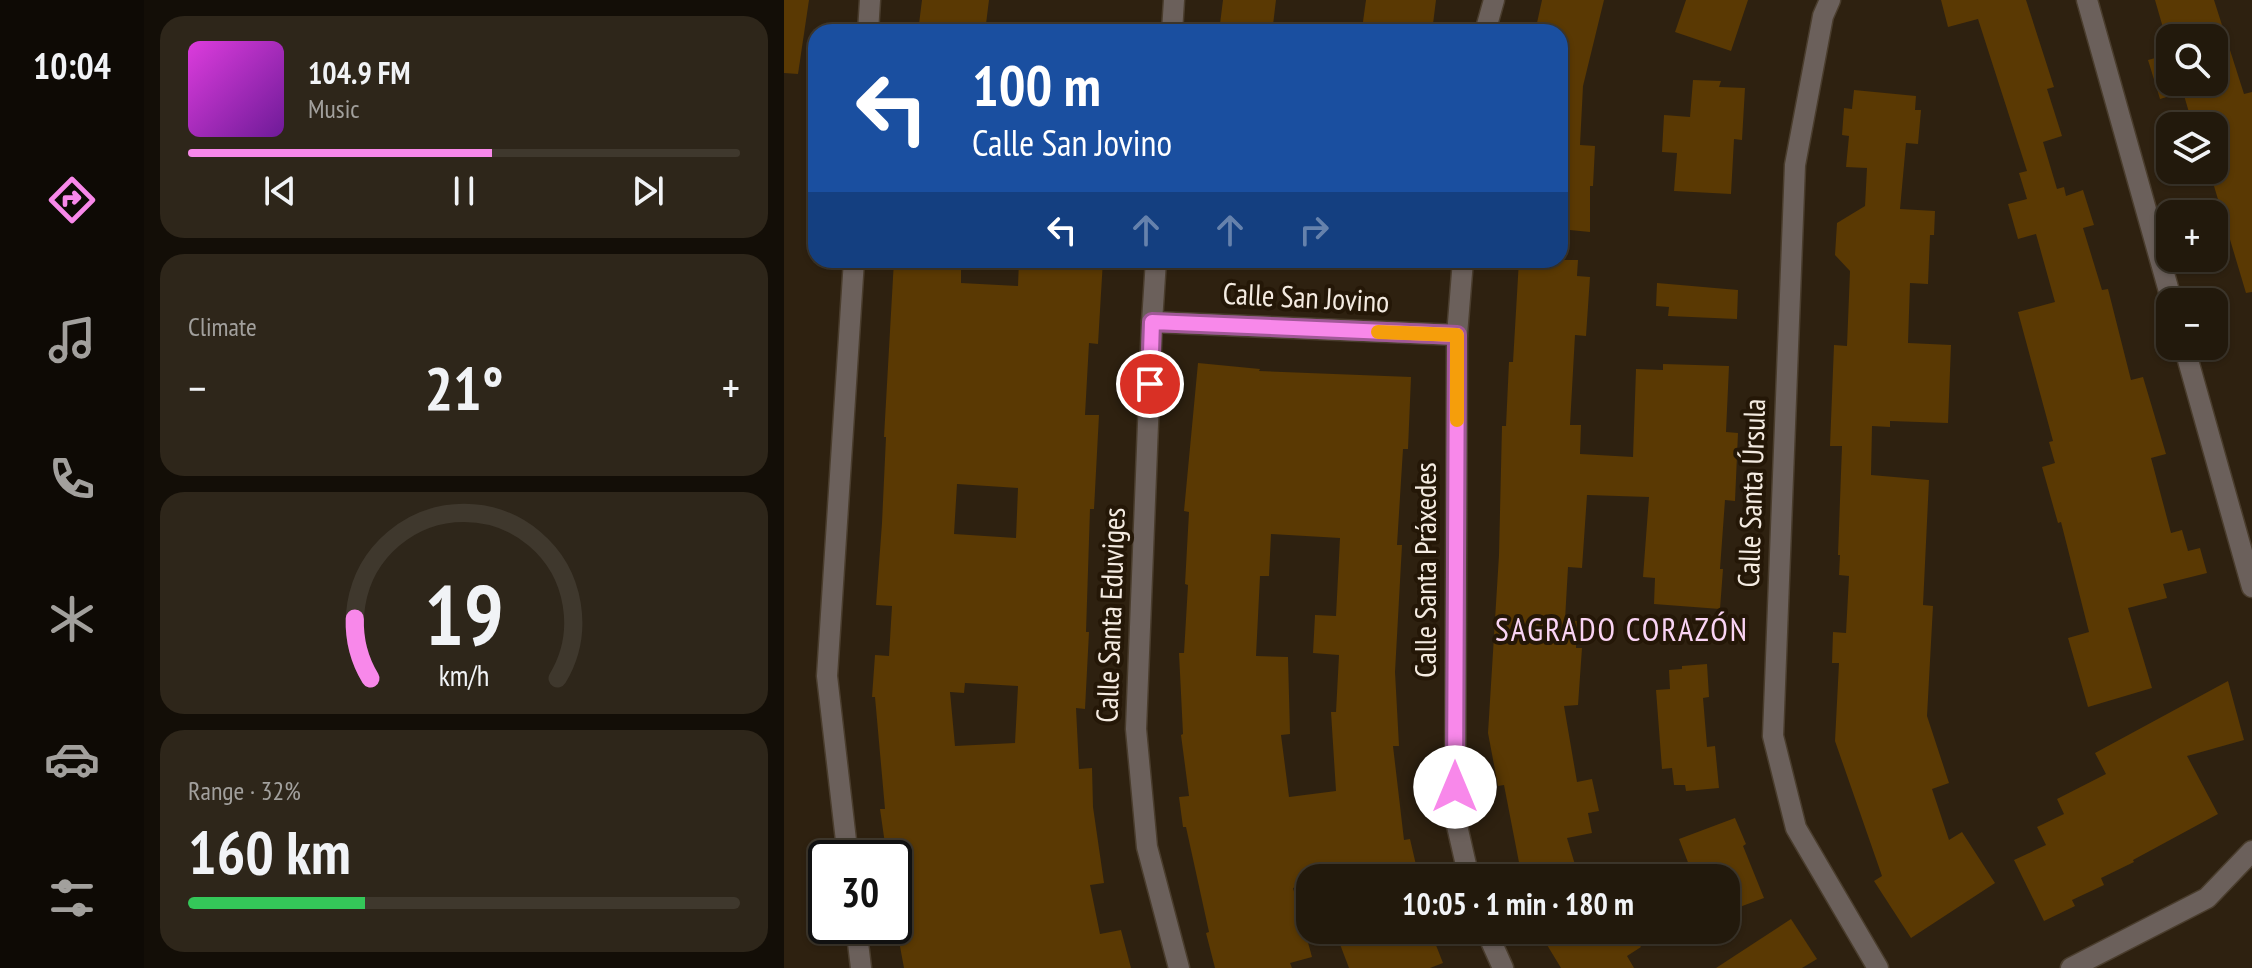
<!DOCTYPE html>
<html lang="en">
<head>
<meta charset="utf-8">
<style>
  body { margin:0; font-family:"PT Sans Narrow",sans-serif; background:#2e261a; color:#f1f3f6; height:100vh; display:flex; flex-direction:column; font-size:30px; white-space:nowrap }
  * { box-sizing:border-box; margin:0 }
  p { font-size:26px; color:#a2a09d }
  .icon { flex:none; width:44px; height:44px; fill:none; stroke:currentColor; stroke-width:2; stroke-linecap:round; stroke-linejoin:round }
  .map { position:relative; flex:1; overflow:hidden }
  .side { display:flex; flex-direction:column; gap:16px; padding:16px; background:#130e07; width:640px }
  .side>* { flex:none }
  .guide { position:absolute; left:24px; top:24px; width:760px; height:244px; border-radius:24px; box-shadow:0 2px 6px #0004,0 0 0 2px #3f382d; background:#1a4fa0; color:#fff; overflow:hidden }
  .fabs { position:absolute; left:1372px; top:24px; display:grid; gap:16px }
  .fabs a { display:grid; place-items:center; width:72px; height:72px; border-radius:16px; background:#22190c; box-shadow:0 2px 6px #0004,0 0 0 2px #3f382d; font-size:40px }
  .speed { position:absolute; left:24px; top:840px; display:flex; gap:16px; font-size:40px; font-weight:700; text-align:center }
  .speed>* { display:grid; place-content:center; width:104px; height:104px; border-radius:50%; background:#22190c; box-shadow:0 2px 6px #0004,0 0 0 2px #3f382d; line-height:1 }
  .speed .limit { border:4px solid #111; border-radius:12px; background:#fff; color:#111 }
  .pin { position:absolute; display:grid; place-items:center; width:68px; height:68px; color:#fff; margin:-34px; border:4px solid #fff; border-radius:50%; box-shadow:0 2px 8px #0007 }
  .me { position:absolute; width:88px; margin:-44px; rotate:0deg; stroke-linejoin:round; filter:drop-shadow(0 0 6px #0008) }
  .turn { display:flex; align-items:center; gap:28px; height:168px; padding:0 32px; font-size:36px }
  .turn .icon { width:104px; height:104px; stroke-width:2.5 }
  .turn b { display:block; font-size:56px; line-height:68px }
  .lanes { display:flex; align-items:center; height:76px; padding:0 32px; background:#0003; justify-content:center; gap:40px; direction:ltr }
  .lanes .off { opacity:.35 }
  .big { font-size:60px; font-weight:700; line-height:1.1 }
  .side .card { flex:1; display:flex; flex-direction:column; justify-content:center; gap:12px; min-width:0; padding:0 28px; border-radius:24px; background:#2e261a }
  .side .dial { align-items:center; gap:0 }
  .dial svg { height:208px; overflow:visible; fill:none; stroke:#3f382d; stroke-width:7; stroke-linecap:round; text-anchor:middle }
  .dial text { fill:#f1f3f6; stroke:none }
  .song { display:flex; align-items:center; gap:24px }
  .cover { width:96px; height:96px; border-radius:12px; background:linear-gradient(135deg,hsl(300 70% 55%),hsl(280 70% 35%)) }
  .played { height:8px; border-radius:4px; background:linear-gradient(90deg,#f888ea 55%,#3f382d 55%) }
  .keys { display:flex; justify-content:space-around; direction:ltr }
  .heat { display:flex; justify-content:space-between; align-items:center; font-size:44px; direction:ltr }
  .charge { height:12px; border-radius:6px; background:linear-gradient(90deg,#34c759 32%,#3f382d 0) }
  .trip { position:absolute; left:512px; top:864px; width:444px; height:80px; border-radius:24px; background:#22190c; box-shadow:0 2px 6px #0004,0 0 0 2px #3f382d; font-weight:700; line-height:80px; text-align:center }
  main { display:flex; flex:1; min-height:0 }
  .tabs { display:flex; flex-direction:column; width:144px; justify-content:space-around; align-items:center; background:#0e0a05; color:#a2a09d }
  .tabs .icon { width:56px; height:56px }
  .tabs .selected { color:#f888ea }
  .tabs b { font-size:36px; color:#f1f3f6 }
  .map>svg:first-child { display:block }
  .building { fill:#5a3903; fill-rule:evenodd }
  .lines { fill:none; stroke-linecap:round; stroke-linejoin:round }
  .minor-casing { stroke:#4a3d2d; stroke-width:23 }
  .minor { stroke:#6b605b; stroke-width:20 }
  .route-casing { stroke:#a15898; stroke-width:20 }
  .route { stroke:#f888ea; stroke-width:14 }
  .slow { stroke:#f59e0b; stroke-width:14 }
  .labels { text-anchor:middle; stroke-width:8; stroke-linejoin:round; paint-order:stroke }
  .street-label { font-size:30px; fill:#f4ebe1; stroke:#241707 }
  .neighbourhood-label { font-size:32px; letter-spacing:2px; fill:#fad4f4; stroke:#241707 }
</style>
</head>
<body>
<main>
<nav class="tabs">
<b>10:04</b>
<svg class="icon selected" aria-label="directions" viewBox="0 0 24 24"><path d="M12 3l9 9-9 9-9-9zM9 14v-3h6M13 9l2 2-2 2"/></svg>
<svg class="icon" aria-label="music" viewBox="0 0 24 24"><path d="M9 18V5l10-2v13"/><circle cx="6" cy="18" r="3"/><circle cx="16" cy="16" r="3"/></svg>
<svg class="icon" aria-label="phone" viewBox="0 0 24 24"><path d="M5 4h4l2 5-3 2q2 4 5 5l2-3 5 2v4C11 20 4 13 5 4z"/></svg>
<svg class="icon" aria-label="climate" viewBox="0 0 24 24"><path d="M12 3v18M4 7l16 10M4 17L20 7"/></svg>
<svg class="icon" aria-label="car" viewBox="0 0 24 24"><path d="M5 17H2v-5l4-1 3-4h7l3 4 3 1v5h-3M9 17h6M6 11h13"/><circle cx="7" cy="17" r="2"/><circle cx="17" cy="17" r="2"/></svg>
<svg class="icon" aria-label="filters" viewBox="0 0 24 24"><path d="M4 7h16M4 17h16"/><circle cx="9" cy="7" r="2"/><circle cx="15" cy="17" r="2"/></svg>
</nav>
<section class="side">
<div class="card">
<div class="song"><i class="cover"></i><div><b>104.9 FM</b><p>Music</p></div></div>
<div class="played"></div>
<div class="keys"><svg class="icon" aria-label="previous" viewBox="0 0 24 24"><path d="M18 5L8 12l10 7zM5 5v14"/></svg><svg class="icon" aria-label="pause" viewBox="0 0 24 24"><path d="M8 5v14M16 5v14"/></svg><svg class="icon" aria-label="next" viewBox="0 0 24 24"><path d="M6 5l10 7-10 7zM19 5v14"/></svg></div>
</div>
<div class="card"><p>Climate</p>
<div class="heat"><a>−</a><b class="big">21°</b><a>+</a></div>
</div>
<div class="card dial"><svg viewBox="0 0 100 80">
<path d="M14 69A42 42 0 1 1 86 69"/>
<path d="M14 69A42 42 0 0 1 8 46" stroke="#f888ea"/>
<text x="50" y="56" font-size="32" font-weight="700">19</text>
<text x="50" y="72" font-size="11">km/h</text>
</svg></div>
<div class="card"><p>Range · 32%</p><b class="big">160 km</b><div class="charge"></div></div>
</section>
<div class="map">
<svg width="1468" height="968" viewBox="0 0 1468 968">
  <rect width="100%" height="100%" fill="#2e2110"/>
  <g class="building">
    <polygon points="0,0 25,0 14,74 0,73"/>
    <polygon points="138,0 205,0 201,32 134,32"/>
    <polygon points="439,0 492,0 489,25 486,24 485,32 435,32"/>
    <polygon points="582,0 652,0 648,32 598,32 578,29"/>
    <polygon points="758,0 820,0 799,86 796,145 811,146 809,186 806,186 806,232 776,229 776,32 751,32"/>
    <polygon points="902,0 964,0 947,51 891,32"/>
    <polygon points="1157,0 1242,0 1270,87 1263,89 1278,136 1259,142 1273,189 1280,187 1282,196 1299,190 1310,225 1299,228 1318,290 1324,289 1347,380 1359,377 1382,454 1367,458 1387,533 1398,530 1404,551 1416,548 1423,573 1379,584 1383,598 1344,608 1368,688 1304,707 1284,638 1305,632 1277,522 1274,523 1258,467 1271,463 1265,442 1269,441 1234,312 1271,302 1252,234 1234,239 1224,204 1243,199 1235,173 1243,171 1194,19 1164,27"/>
    <polygon points="1371,0 1430,0 1460,94 1468,92 1468,292 1462,293 1430,186 1430,126 1409,126 1399,92 1376,99 1364,60 1386,54 1386,82 1430,82 1430,38 1386,38 1386,52"/>
    <polygon points="909,80 937,81 935,87 961,88 958,140 950,139 947,194 890,191 893,153 878,152 880,115 906,117"/>
    <polygon points="1070,90 1132,96 1131,110 1137,110 1134,144 1122,143 1116,209 1151,211 1150,235 1146,235 1144,284 1126,283 1124,343 1167,345 1164,423 1106,421 1106,427 1088,426 1087,475 1145,480 1139,605 1149,606 1143,716 1165,783 1148,789 1165,840 1178,832 1211,883 1127,938 1090,881 1098,876 1051,741 1055,663 1048,663 1049,632 1062,633 1065,576 1055,575 1056,555 1054,555 1058,446 1046,446 1050,345 1063,346 1066,271 1051,255 1053,223 1081,206 1083,168 1062,167 1065,136 1058,135 1060,108 1068,109"/>
    <path d="M 110,260 L 177,260 L 177,283 L 234,286 L 235,260 L 319,260 L 314,344 L 305,343 L 301,415 L 315,415 L 310,509 L 306,509 L 302,632 L 305,632 L 301,709 L 292,708 L 295,769 L 308,768 L 309,807 L 320,883 L 306,885 L 316,934 L 337,930 L 347,968 L 120,968 L 110,914 L 110,858 L 103,858 L 96,809 L 101,809 L 91,697 L 88,697 L 91,655 L 105,656 L 108,606 L 92,605 L 98,523 L 102,437 L 100,437 ZM 173,484 L 234,488 L 232,538 L 170,534 ZM 181,683 L 234,686 L 231,743 L 171,746 L 166,692 L 180,693 Z"/>
    <polygon points="735,260 794,260 793,276 806,277 802,336 791,335 786,425 797,425 796,454 849,457 852,369 879,370 879,364 945,366 942,432 954,433 951,501 941,500 936,569 939,569 936,609 870,604 871,578 859,577 865,497 803,495 798,568 784,567 781,620 793,621 792,648 798,648 794,705 780,706 793,782 808,779 815,811 804,813 808,833 783,838 795,878 738,878 720,785 714,786 704,733 715,555 718,426 722,426 725,362 729,362"/>
    <polygon points="873,283 954,290 953,319 884,316 885,307 872,306"/>
    <path d="M 414,363 L 476,369 L 475,371 L 627,377 L 624,449 L 619,449 L 613,545 L 618,545 L 611,672 L 615,746 L 609,746 L 620,840 L 626,839 L 635,878 L 521,878 L 523,885 L 509,888 L 528,957 L 506,963 L 508,968 L 431,968 L 422,933 L 425,932 L 402,827 L 399,827 L 395,797 L 405,796 L 397,735 L 399,734 L 395,653 L 400,653 L 404,585 L 401,584 L 405,512 L 400,511 ZM 487,534 L 556,538 L 552,616 L 531,615 L 529,653 L 555,655 L 552,712 L 547,712 L 552,791 L 505,797 L 497,735 L 506,734 L 504,657 L 472,656 L 476,576 L 485,576 Z"/>
    <polygon points="923,664 925,697 919,698 923,747 931,746 935,788 902,791 901,785 890,785 888,768 878,769 872,690 886,689 885,670 898,669 898,666"/>
    <polygon points="1444,681 1460,740 1403,756 1434,814 1349,860 1350,862 1317,878 1320,885 1288,900 1291,906 1260,921 1230,860 1262,845 1253,827 1280,814 1273,799 1322,774 1311,753"/>
    <polygon points="951,818 962,844 959,846 980,898 942,912 942,878 910,878 895,839"/>
    <polygon points="1007,919 1033,959 1018,968 932,968"/>
    <polygon points="578,930 646,930 659,963 646,968 565,968 554,939"/>
    <polygon points="754,930 847,930 857,947 843,956 850,968 777,968"/>
  </g>
  <g class="lines">
    <defs>
      <g id="minor">
        <polyline points="1046,0 1039,16 1011,165 989,736 1012,828 1094,968"/>
        <polyline points="1303,0 1388,302"/>
        <polyline points="84,32 86,0"/>
        <polyline points="388,32 390,0"/>
        <polyline points="701,32 710,0"/>
        <polyline points="372,260 368,322 352,729 363,847 395,968"/>
        <polyline points="679,260 673,335 671,817 685,878"/>
        <polyline points="368,322 673,335"/>
        <polyline points="1400,346 1468,587"/>
        <polyline points="64,858 43,676 70,260"/>
        <polyline points="72,926 77,968"/>
        <polyline points="702,930 719,968"/>
        <polyline points="1287,968 1423,898 1468,851"/>
      </g>
    </defs>
    <use href="#minor" class="minor-casing"/>
    <use href="#minor" class="minor"/>
  </g>
  <g class="lines">
    <defs>
      <polyline id="route" points="366,384 368,322 673,335 671,787"/>
    </defs>
    <use href="#route" class="route-casing"/>
    <use href="#route" class="route"/>
    <polyline class="slow" points="594,332 673,335 673,420"/>
  </g>
  <g class="labels">
    <g class="street-label">
      <text transform="translate(522 298) rotate(3)" y="10">Calle San Jovino</text>
      <text transform="translate(968 493) rotate(-88)" y="10">Calle Santa Úrsula</text>
      <text transform="translate(642 570) rotate(-90)" y="10">Calle Santa Práxedes</text>
      <text transform="translate(327 615) rotate(-88)" y="10">Calle Santa Eduviges</text>
    </g>
    <g class="neighbourhood-label">
      <text x="838" y="641">SAGRADO CORAZÓN</text>
    </g>
  </g>
</svg>
<div class="fabs">
<a><svg class="icon" aria-label="search" viewBox="0 0 24 24"><circle cx="10" cy="10" r="6"/><path d="M15 15l6 6"/></svg></a>
<a><svg class="icon" aria-label="layers" viewBox="0 0 24 24"><path d="M12 4l9 5-9 5-9-5zM3 14l9 5 9-5"/></svg></a>
<a>+</a>
<a>−</a>
</div>
<div class="speed"><div class="limit">30</div></div>
<div class="pin" style="left:366px;top:384px;background:#d93025"><svg class="icon" aria-label="arrive" viewBox="0 0 24 24"><path d="M6 21V4h12l-3 4 3 4H6"/></svg></div>
<svg class="me" style="left:671px;top:787px" viewBox="-20 -20 40 40"><circle r="19" fill="#fff"/><path d="M0-13L10 11 0 6-10 11z" fill="#f888ea"/></svg>
<div class="trip">10:05 · 1 min · 180 m</div>
<div class="guide">
<div class="turn"><svg class="icon" aria-label="left" viewBox="0 0 24 24"><path d="M17 20v-9H6M10 6l-5 5 5 5"/></svg><div><b>100 m</b>Calle San Jovino</div></div>
<div class="lanes"><svg class="icon" aria-label="left" viewBox="0 0 24 24"><path d="M17 20v-9H6M10 6l-5 5 5 5"/></svg><svg class="icon off" aria-label="ahead" viewBox="0 0 24 24"><path d="M12 20V5M6 11l6-6 6 6"/></svg><svg class="icon off" aria-label="ahead" viewBox="0 0 24 24"><path d="M12 20V5M6 11l6-6 6 6"/></svg><svg class="icon off" aria-label="right" viewBox="0 0 24 24"><path d="M7 20v-9h11M14 6l5 5-5 5"/></svg></div>
</div>
</div>
</main>
</body>
</html>
